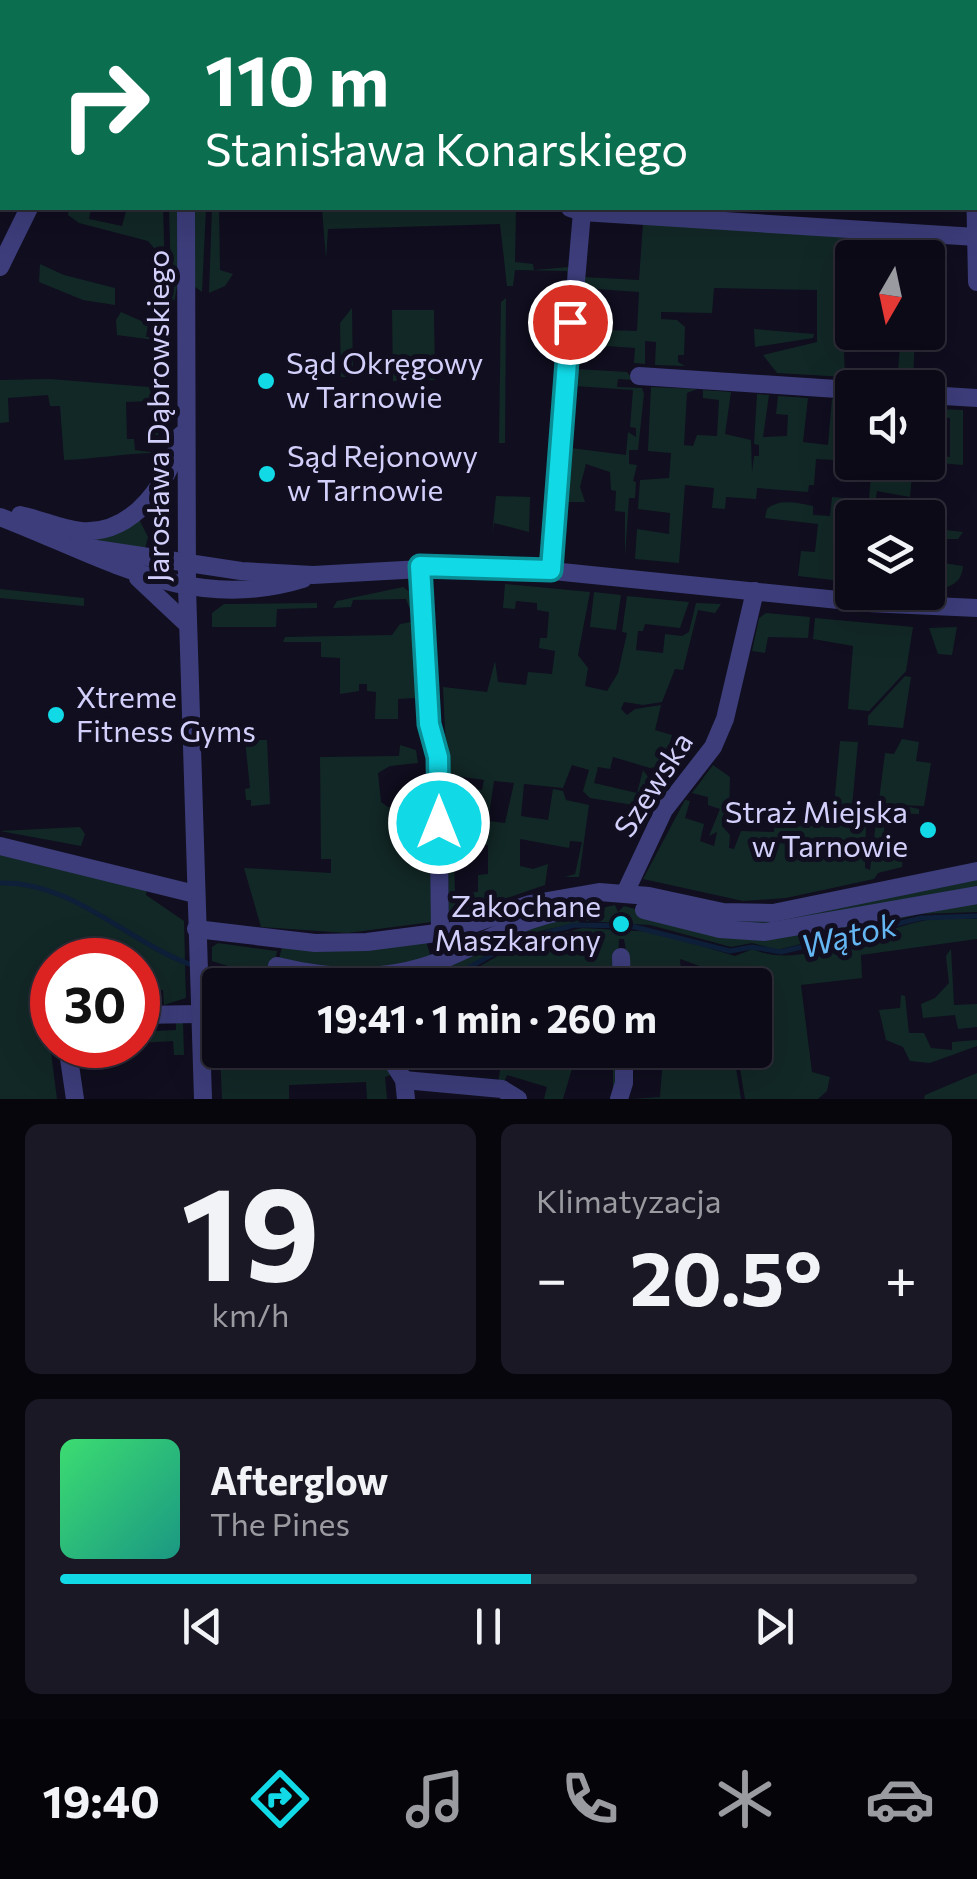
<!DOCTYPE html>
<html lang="pl">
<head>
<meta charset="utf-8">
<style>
  body { margin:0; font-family:Commissioner,sans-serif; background:#1a1824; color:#f1f3f6; height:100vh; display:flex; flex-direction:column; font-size:38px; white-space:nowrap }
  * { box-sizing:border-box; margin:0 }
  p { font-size:32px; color:#9a9aa1 }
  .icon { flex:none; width:55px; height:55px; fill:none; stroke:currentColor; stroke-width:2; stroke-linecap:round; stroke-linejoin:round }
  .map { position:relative; height:1099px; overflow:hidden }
  .panel { display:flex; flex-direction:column; gap:25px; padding:25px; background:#07060d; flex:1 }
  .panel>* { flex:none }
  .banner { position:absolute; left:0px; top:0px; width:978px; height:210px; box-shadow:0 10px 40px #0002,0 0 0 2px #2c2b36; background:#0b6e4f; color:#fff; overflow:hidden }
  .needle { width:65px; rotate:189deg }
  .fabs { position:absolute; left:835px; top:240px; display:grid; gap:20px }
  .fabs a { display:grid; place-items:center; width:110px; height:110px; border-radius:10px; background:#0c0a17; box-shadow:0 10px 40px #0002,0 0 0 2px #2c2b36; font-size:50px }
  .speed { position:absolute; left:30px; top:938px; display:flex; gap:20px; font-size:50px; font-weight:700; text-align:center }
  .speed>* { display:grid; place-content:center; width:130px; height:130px; border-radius:50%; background:#0c0a17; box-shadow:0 10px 40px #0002,0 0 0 2px #2c2b36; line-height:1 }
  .speed .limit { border:15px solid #d22; background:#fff; color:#111 }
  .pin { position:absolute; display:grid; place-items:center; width:85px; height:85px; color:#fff; margin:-42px; border:5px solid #fff; border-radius:50%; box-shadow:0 2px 10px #0007 }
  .me { position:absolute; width:110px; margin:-55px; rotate:0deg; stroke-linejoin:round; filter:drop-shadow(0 0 8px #0008) }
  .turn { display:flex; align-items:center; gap:35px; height:210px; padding:0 40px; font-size:45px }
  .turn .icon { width:130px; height:130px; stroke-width:2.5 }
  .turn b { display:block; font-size:70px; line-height:85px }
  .big { font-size:75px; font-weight:700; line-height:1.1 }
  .panel .tile { flex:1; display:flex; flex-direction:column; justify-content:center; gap:15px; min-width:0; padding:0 35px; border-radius:15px; background:#1a1824 }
  .panel .dial { align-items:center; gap:0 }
  .dial b { font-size:130px; line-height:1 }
  .song { display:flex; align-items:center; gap:30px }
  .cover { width:120px; height:120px; border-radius:15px; background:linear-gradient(135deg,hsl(140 70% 55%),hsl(170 70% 35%)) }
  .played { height:10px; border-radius:5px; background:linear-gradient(90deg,#11d9e6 55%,#2c2b36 55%) }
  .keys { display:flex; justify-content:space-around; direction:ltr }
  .heat { display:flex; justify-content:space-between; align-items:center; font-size:55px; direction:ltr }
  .panel .tiles { flex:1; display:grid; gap:25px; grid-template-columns:1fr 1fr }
  .tile:last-child { grid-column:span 2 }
  .trip { position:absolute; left:202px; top:968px; width:570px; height:100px; border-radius:10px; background:#0c0a17; box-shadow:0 10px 40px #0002,0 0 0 2px #2c2b36; font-weight:700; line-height:100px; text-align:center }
  .dock { display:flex; height:160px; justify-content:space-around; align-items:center; background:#050409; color:#9a9aa1 }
  .dock .icon { width:70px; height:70px }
  .dock .current { color:#11d9e6 }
  .dock b { font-size:45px; color:#f1f3f6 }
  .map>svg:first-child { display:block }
  .green { fill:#122826; fill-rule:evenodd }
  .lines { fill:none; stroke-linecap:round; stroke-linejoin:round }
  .stream { stroke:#0d1f39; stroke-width:5 }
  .minor { stroke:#3c3d7a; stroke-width:18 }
  .route-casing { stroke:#0b8d96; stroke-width:25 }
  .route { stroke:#11d9e6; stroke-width:18 }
  .poi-dot { fill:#11d9e6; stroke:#100e1f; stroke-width:4 }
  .labels { text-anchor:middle; stroke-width:10; stroke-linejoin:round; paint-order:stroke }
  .poi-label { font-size:30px; fill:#d3cffb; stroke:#100e1f; text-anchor:start }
  .street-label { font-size:30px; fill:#d3cffb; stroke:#100e1f }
  .water-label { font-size:32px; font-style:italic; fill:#65b7f4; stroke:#100e1f }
</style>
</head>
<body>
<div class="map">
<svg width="977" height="1099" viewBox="0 0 977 1099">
  <rect width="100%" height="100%" fill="#100e1f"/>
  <g class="green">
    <polygon points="69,208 91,208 89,219 122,226 127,208 163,208 165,277 156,276 160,261 151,259 154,248 148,241 79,223 68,215"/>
    <polygon points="169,208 177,208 178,281 172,313"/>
    <polygon points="195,208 206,208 202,292 195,287"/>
    <polygon points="212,208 219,208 220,270 233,274 225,286 209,293"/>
    <polygon points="322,208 516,208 515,262 533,264 534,270 569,267 568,278 567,271 515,270 513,286 507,286 500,224 328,229 326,259"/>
    <polygon points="643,223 898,241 898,243 864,246 863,253 845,254 845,260 852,264 852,322 846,322 843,328 845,377 777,373 763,355 817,342 817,290 714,288 712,313 661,312 661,319 677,320 685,327 684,355 678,355 678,362 685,366 655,365 656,342 645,341 645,364 634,363 635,348 579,344 580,329 637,331 639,292 582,288 583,277 639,280"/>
    <polygon points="40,264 64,275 115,288 115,305 83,300 39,282"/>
    <polygon points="506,298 505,443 499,443 501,302"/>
    <polygon points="352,308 353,377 341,377 340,323"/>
    <polygon points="392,310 434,310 435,380 393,381"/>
    <polygon points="121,312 148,324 146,337 153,337 155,326 165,328 162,376 152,366 162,341 117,335 116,320"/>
    <polygon points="754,329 814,334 813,338 755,347"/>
    <polygon points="859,333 915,333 913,382 891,380 892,375 898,374 900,344 859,340"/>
    <polygon points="576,369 627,372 633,380 618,379 617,387 642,388 644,394 638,450 629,450 629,464 637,465 633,481 636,482 635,498 629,498 625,557 625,512 615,511 616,491 611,490 610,472 586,464 580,487 585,502 561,502 564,464 571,448 626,455 628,432 636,437 636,428 630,427 633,390 575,386"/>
    <path d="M 50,379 L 161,388 L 158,439 L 152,439 L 152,401 L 126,402 L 127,439 L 134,439 L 135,450 L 157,453 C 125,453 96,459 64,460 L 60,406 L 50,406 L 48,395 L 8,398 L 9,422 L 0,423 L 0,380 Z"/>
    <polygon points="651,387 697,389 687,393 684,445 693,446 697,435 717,436 719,400 703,398 703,390 731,392 725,434 751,440 752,472 754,456 759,456 759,445 754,444 757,394 769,395 763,437 787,436 788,415 776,414 778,396 808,398 803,442 828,445 832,399 841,400 834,460 816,459 814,485 809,485 808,492 757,488 756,499 726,497 725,509 712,508 714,488 685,485 679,563 635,559 637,529 669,534 670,513 638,509 640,480 669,478 671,453 648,451"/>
    <polygon points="935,409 963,410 963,465 928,462 928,456 950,457 950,418 935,417"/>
    <path d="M 861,463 L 913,463 L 910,497 L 877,491 L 873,517 L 837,511 L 833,558 L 852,574 L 851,582 L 798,576 L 801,551 L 815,552 L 818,524 L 765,518 L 767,509 C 779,498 798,503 813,506 L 813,515 L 830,516 L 832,497 L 869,500 L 871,474 L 860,472 Z"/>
    <polygon points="496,496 530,497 529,532 494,523 492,535"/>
    <polygon points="138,517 148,537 144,553 95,540"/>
    <path d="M 928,528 L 963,532 L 958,539 L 938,539 L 936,562 L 963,566 C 962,583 950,588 934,589 L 932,571 L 928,570 L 933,553 L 928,551 Z"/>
    <path d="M 505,584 L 590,592 L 578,655 L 588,668 L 585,686 L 607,691 L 618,673 L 627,633 L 622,632 L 627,596 L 689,602 L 680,628 L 645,624 L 643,631 L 638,631 L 636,650 L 663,653 L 665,634 L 682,636 L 689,632 L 696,603 L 721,604 L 715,613 L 698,610 L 683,670 L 675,669 L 662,702 L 643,705 L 624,702 L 621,709 L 627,715 L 635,709 L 661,705 L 655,730 L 672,735 L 663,766 L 650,768 L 613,757 L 610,769 L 598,767 L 594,783 L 637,793 L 643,770 L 652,782 L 671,784 L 673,789 L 658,809 L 590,798 L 583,791 L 589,770 L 572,765 L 563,788 L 524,784 L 521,816 L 548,820 L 553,789 L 563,791 L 566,800 L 589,805 L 579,877 L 565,877 L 575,874 L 582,842 L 570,841 L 569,848 L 520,839 L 520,866 L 533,869 L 548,864 L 545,885 L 449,918 L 448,861 L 454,861 L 455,893 L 478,892 L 478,875 L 488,874 L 488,845 L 473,845 L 472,831 L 458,831 L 458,820 L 447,819 L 447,785 L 482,790 L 484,780 L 447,775 L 443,687 L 487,692 L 495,661 L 498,682 L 526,685 L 528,672 L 552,674 L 555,651 L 539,648 L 540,638 L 547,638 L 549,612 L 537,610 L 537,603 L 516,601 L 515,609 L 503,608 ZM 494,781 L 514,783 L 505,823 L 488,821 Z"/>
    <polygon points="403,587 411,593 410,609 406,599 353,600 351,607 333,608 337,601"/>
    <polygon points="0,589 84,598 84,606 0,598"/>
    <polygon points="594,592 621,595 616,630 590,627"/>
    <polygon points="317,603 317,608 277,609 276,627 212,627 212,613 224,604"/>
    <polygon points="766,613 810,617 808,638 768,637 765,653 752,651 759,618"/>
    <polygon points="815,618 913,627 906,671 869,711 848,709 853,646 813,639"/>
    <polygon points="411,622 416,698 398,699 398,719 375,719 376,692 367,691 367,684 359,684 359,691 340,694 340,658 321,657 321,642 283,642 285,637 392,635 400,624"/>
    <polygon points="957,627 952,655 938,654 929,628"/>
    <polygon points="905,676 911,677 903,728 868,725 868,716"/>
    <polygon points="902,739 919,742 916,761 931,763 924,806 900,805 919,809 919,814 885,813 883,849 903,856 902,867 878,873 874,879 786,898 743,901 643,879 685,800 690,801 685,818 704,824 700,841 714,846 717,832 709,836 720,809 708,805 708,797 692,793 713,765 730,777 729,812 723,815 722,826 730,835 729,848 734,849 741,831 774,832 775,821 866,824 865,868 870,870 885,753 894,754"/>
    <polygon points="245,740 267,740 270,804 251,806 251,800 246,800 245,789 250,788"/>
    <polygon points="840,741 858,742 852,807 834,805"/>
    <polygon points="400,745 416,750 418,763 390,766 378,773 381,802 388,807 424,807 427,762 433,761 432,922 347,933 261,927 244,868 331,873 331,859 321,859 320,757 399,756"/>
    <polygon points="80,827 85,834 81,846 0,831"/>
    <path d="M 0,852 L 147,889 L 146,895 L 184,921 L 185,961 C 124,933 69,882 0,882 Z"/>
    <polygon points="977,875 977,892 764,930 662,913 626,900 728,918"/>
    <path d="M 0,884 C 71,883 122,940 185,964 L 186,998 L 164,1005 L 163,990 L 138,991 L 138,960 L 52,960 L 52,1015 L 47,1022 L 57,1099 L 0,1099 Z"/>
    <polygon points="977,898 977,912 920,914 777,950 752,943 731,947 650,925 586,921 527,934 456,974 426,985 288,985 212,961 212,947 218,943 277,951 274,969 368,981 507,929 615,905 618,912 624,906 720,932"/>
    <path d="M 977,919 L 977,939 L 861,955 L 862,978 L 801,985 L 812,1072 L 830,1077 L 827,1091 L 818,1099 L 745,1099 L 737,1050 L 755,1050 L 755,985 L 739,985 L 739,971 L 711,970 L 680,959 L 682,985 L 632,985 L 624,939 L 619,939 L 617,985 L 447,985 L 517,945 L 582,928 L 655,932 L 735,956 L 753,949 C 796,971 876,931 922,921 C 939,917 959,919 977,919 Z"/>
    <path d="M 426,941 L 432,961 C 381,970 330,972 278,963 L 282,947 Z"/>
    <polygon points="951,949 954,1005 977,1004 977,1027 958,1029 955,1015 923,1018 921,1004 935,998 949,983 946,956"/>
    <polygon points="901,995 905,996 909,1033 924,1033 931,1048 952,1050 952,1042 977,1040 977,1046 930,1063 910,1061 903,1047 886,1040 879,1010 900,1008"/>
    <polygon points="183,1022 184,1055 174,1055 173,1041 138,1043 138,1032 176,1030 176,1023"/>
    <polygon points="374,1050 395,1073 385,1077 387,1099 367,1099 366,1082 289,1085 289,1099 222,1099 220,1051"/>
    <polygon points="503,1050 614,1050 616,1095 613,1098 613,1056 576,1055 563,1099 544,1099 547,1087 507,1075 503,1085 498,1084"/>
    <polygon points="635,1050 733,1050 741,1099 631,1099 660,1097 663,1059 635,1058"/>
    <polygon points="977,1073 977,1099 924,1099 925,1095"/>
  </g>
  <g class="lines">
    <g class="stream">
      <path d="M 0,883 C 73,881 127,942 192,965"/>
      <polyline points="203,968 277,985"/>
      <polyline points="437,985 515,942 574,925 631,926 730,951 752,947 781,952 921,918 977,916"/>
    </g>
    <g class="minor">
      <polyline points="183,0 183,2"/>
      <polyline points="545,0 545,2"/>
      <polyline points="770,0 770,2"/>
      <polyline points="972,0 972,2"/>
      <polyline points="0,49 2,49"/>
      <polyline points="975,179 977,282"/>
      <polyline points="186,208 187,587 203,1099"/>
      <polyline points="570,208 582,212 976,237"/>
      <polyline points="0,267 29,208"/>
      <polyline points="639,376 852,390"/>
      <polyline points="928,395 977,398"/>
      <path d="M 20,515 C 40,519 60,529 81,531 C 135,535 170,480 181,435"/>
      <path d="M 0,517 C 102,556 190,614 303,579"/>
      <polyline points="76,546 241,571 313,575 494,565 868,603 977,608"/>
      <polyline points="420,566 429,724 438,757 440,934"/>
      <polyline points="551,570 582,212"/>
      <polyline points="138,578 188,625"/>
      <polyline points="0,846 195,894"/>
      <polyline points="625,893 664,810 713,747 725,719 755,591"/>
      <polyline points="644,910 720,929 765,932 977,895"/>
      <polyline points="196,929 315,943 367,942 452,931 530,904 599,892 649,896 723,912 773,913 977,871"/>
      <polyline points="621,957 622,985"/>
      <path d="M 277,966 C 330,979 385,982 437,962 C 497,938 519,915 589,907"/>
      <polyline points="138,1015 199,1014"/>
      <polyline points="67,1045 75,1099"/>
      <polyline points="385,1050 404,1080 406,1099"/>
      <polyline points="404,1080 502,1089 518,1099"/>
      <polyline points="619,1099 624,1083 624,1050"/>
    </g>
  </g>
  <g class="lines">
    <defs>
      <polyline id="route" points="439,823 438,757 429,724 420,566 551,570 570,322"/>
    </defs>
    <use href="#route" class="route-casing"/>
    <use href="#route" class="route"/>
  </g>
  <g class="poi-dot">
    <circle cx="266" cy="381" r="10"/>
    <circle cx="267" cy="474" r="10"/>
    <circle cx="56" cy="715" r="10"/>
    <circle cx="928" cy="830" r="10"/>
    <circle cx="621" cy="924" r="10"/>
  </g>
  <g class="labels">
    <g class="poi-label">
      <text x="286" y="374">Sąd Okręgowy<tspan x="286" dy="34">w Tarnowie</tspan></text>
      <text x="287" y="467">Sąd Rejonowy<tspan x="287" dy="34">w Tarnowie</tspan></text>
      <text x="76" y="708">Xtreme<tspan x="76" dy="34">Fitness Gyms</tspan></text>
      <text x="908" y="823" text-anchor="end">Straż Miejska<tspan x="908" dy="34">w Tarnowie</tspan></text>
      <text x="601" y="917" text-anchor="end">Zakochane<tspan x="601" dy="34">Maszkarony</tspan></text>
    </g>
    <g class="street-label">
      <text transform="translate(159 416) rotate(-90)" y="10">Jarosława Dąbrowskiego</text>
      <text transform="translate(654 785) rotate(-57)" y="10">Szewska</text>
    </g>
    <g class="water-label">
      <text transform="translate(849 936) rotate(-14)" y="11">Wątok</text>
    </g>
  </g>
</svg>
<div class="fabs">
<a><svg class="needle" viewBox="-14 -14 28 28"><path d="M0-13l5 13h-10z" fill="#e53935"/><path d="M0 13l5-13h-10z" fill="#9a9aa1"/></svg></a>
<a><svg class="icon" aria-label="sound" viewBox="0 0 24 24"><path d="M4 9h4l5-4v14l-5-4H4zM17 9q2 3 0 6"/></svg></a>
<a><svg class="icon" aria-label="layers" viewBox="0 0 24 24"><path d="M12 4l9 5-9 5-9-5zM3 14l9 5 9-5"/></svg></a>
</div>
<div class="speed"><div class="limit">30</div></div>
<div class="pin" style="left:570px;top:322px;background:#d93025"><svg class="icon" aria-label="arrive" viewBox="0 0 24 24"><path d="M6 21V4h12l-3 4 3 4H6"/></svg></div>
<svg class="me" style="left:439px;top:823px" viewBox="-20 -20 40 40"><circle r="17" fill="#11d9e6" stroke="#fff" stroke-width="3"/><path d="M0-11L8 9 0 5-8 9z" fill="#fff"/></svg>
<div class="trip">19:41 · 1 min · 260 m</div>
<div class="banner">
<div class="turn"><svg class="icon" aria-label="right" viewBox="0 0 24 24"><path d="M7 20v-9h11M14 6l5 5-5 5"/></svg><div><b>110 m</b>Stanisława Konarskiego</div></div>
</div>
</div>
<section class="panel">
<div class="tiles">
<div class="tile dial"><b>19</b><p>km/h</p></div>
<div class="tile"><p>Klimatyzacja</p>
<div class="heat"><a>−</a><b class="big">20.5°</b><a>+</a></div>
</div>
<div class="tile">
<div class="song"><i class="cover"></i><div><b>Afterglow</b><p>The Pines</p></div></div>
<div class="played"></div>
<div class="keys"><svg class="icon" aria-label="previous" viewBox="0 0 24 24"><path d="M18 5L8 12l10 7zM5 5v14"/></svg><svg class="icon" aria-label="pause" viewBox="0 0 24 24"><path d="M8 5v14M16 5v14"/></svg><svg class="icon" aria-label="next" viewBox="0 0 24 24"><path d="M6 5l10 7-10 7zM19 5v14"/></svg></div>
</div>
</div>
</section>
<nav class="dock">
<b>19:40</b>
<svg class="icon current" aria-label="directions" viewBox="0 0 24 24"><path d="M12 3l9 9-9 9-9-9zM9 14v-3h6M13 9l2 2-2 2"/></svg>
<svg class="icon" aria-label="music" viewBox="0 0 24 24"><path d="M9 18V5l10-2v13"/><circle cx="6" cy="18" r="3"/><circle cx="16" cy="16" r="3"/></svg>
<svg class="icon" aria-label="phone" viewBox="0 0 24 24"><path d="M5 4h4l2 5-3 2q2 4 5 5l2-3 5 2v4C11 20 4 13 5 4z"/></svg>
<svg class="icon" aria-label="climate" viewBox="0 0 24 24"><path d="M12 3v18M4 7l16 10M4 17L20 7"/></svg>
<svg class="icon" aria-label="car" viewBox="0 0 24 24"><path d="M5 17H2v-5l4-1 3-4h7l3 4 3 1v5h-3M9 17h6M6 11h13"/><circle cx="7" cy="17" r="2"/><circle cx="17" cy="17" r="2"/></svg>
</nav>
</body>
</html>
